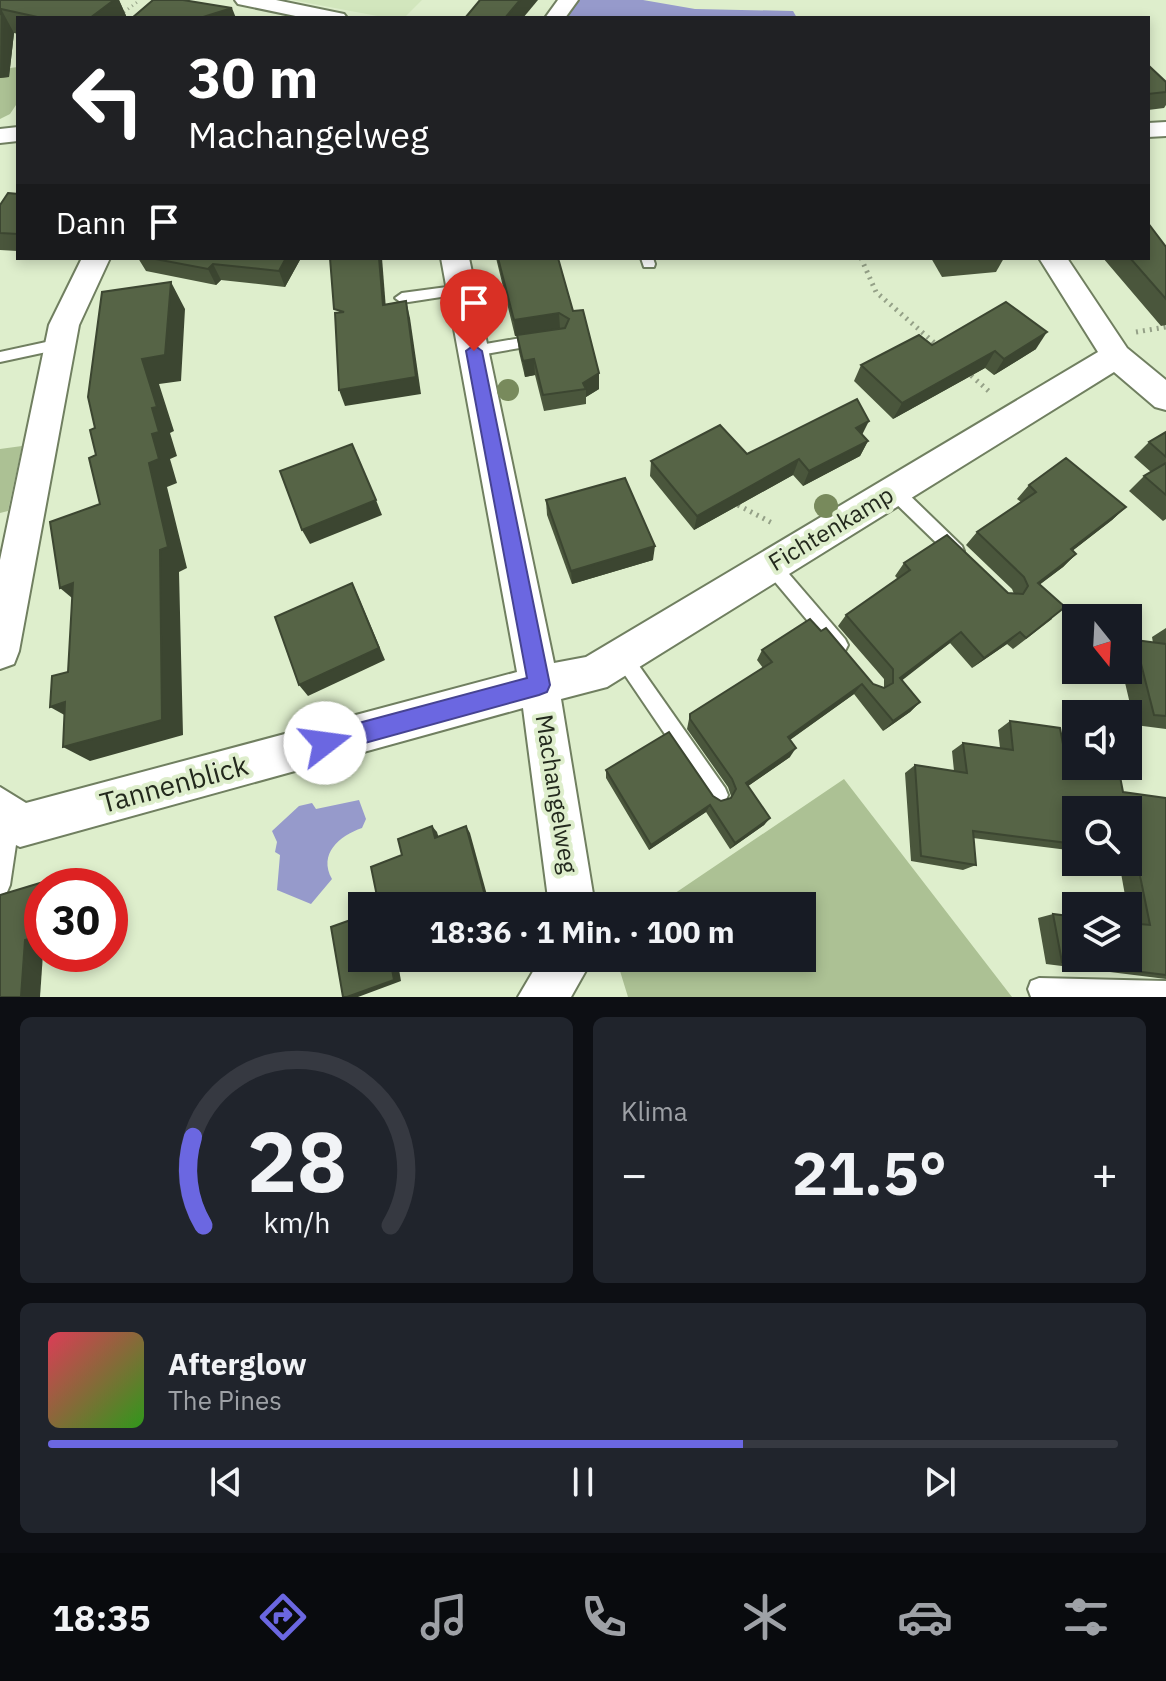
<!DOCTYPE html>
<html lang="de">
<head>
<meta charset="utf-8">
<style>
  body { margin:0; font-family:"IBM Plex Sans",sans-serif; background:#20242c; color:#f1f3f6; height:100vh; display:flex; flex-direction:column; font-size:30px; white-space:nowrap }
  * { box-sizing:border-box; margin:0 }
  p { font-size:26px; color:#9ea1a6 }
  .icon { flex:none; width:44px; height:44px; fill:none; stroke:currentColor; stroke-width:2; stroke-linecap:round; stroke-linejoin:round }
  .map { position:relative; height:997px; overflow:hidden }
  .details { display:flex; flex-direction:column; gap:20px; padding:20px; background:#0d0f14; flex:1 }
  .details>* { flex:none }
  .banner { position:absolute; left:16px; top:16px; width:1134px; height:244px; border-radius:0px; box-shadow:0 4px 12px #0003; background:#202124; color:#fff; overflow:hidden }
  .needle { width:52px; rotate:162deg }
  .controls { position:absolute; left:1062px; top:604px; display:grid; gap:16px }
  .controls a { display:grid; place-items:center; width:80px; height:80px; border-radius:0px; background:#171b24; box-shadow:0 4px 12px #0003; font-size:40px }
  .speed { position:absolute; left:24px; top:868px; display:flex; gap:16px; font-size:40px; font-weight:700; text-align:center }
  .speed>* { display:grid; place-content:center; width:104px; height:104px; border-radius:50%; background:#171b24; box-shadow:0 4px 12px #0003; line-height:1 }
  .speed .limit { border:12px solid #d22; background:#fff; color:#111 }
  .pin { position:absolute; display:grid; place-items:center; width:68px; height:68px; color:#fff; margin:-82px -34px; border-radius:50% 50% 50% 0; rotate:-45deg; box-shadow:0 0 8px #0007 }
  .pin .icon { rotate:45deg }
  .me { position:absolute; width:88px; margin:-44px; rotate:75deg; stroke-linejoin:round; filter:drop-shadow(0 0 6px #0008) }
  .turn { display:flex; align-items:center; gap:28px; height:168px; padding:0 40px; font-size:36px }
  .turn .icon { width:104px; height:104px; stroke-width:2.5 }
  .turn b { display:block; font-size:56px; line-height:68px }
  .then { display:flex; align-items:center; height:76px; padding:0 40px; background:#0003; gap:16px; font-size:30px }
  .big { font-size:60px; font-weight:700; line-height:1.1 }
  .details .card { flex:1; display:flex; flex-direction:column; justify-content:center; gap:12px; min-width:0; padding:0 28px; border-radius:12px; background:#20242c }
  .details .dial { align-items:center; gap:0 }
  .dial svg { height:208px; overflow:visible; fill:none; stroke:#363941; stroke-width:7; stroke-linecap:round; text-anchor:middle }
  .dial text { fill:#f1f3f6; stroke:none }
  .song { display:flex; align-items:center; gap:24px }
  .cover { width:96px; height:96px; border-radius:12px; background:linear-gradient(135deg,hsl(350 70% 55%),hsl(110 70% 35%)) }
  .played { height:8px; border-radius:4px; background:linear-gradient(90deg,#6b67e1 65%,#363941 65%) }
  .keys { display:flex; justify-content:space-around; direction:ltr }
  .heat { display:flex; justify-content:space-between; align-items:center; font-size:44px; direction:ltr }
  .details .tiles { flex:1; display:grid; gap:20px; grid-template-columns:1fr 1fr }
  .card:last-child { grid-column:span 2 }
  .trip { position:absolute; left:348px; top:892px; width:468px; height:80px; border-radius:0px; background:#171b24; box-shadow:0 4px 12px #0003; font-weight:700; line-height:80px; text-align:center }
  .tabs { display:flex; height:128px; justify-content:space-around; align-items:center; background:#090b0e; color:#9ea1a6 }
  .tabs .icon { width:56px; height:56px }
  .tabs .current { color:#6b67e1 }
  .tabs b { font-size:36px; color:#f1f3f6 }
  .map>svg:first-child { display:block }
  .built { fill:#d2e6bd }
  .green { fill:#acc194 }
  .water { fill:#969acb }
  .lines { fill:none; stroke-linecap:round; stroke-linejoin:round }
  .lane-casing { stroke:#707f60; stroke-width:4 }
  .street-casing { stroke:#707f60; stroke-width:4 }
  .path-far1 { stroke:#94a087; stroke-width:3; stroke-dasharray:1 4; stroke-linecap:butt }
  .path { stroke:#94a087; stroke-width:5; stroke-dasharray:2 5; stroke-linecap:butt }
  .lane { fill:#fff; fill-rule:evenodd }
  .street { fill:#fff; fill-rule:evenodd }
  .tree { fill:#788a5c }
  .wall { fill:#4a563c }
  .shaded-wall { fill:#3c4631 }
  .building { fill:#566446; stroke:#3c4631; stroke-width:2 }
  .route { fill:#6b67e1; stroke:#464392; stroke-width:2 }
  .labels { text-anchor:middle; stroke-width:8; stroke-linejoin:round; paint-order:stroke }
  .street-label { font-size:24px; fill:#23291d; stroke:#deeecc }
  .near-street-label { font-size:28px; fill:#23291d; stroke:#deeecc }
</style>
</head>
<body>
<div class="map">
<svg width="1166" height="997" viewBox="0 0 1166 997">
  <rect width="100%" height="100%" fill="#deeecc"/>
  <polygon class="built" points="292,0 422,0 404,18 388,18"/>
  <g class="green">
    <polygon points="18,67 18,102 10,114 0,119 0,78 9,77 10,68"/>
    <polygon points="22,446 8,511 0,513 0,449"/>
    <polygon points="844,779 1012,997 628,997 616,958 802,958 802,906 656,906"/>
  </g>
  <g class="water">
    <polygon points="578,0 643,0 695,9 793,11 797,18 566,18"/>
    <path d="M 359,800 L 366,819 L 362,828 C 339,836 318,854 332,879 L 311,904 L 277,890 L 280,855 L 275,852 L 277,842 L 272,831 L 299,806 L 312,803 L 316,809 Z"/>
  </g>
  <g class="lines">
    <defs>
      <g id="lane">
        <polygon points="641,258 653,258 655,264 654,267 644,267"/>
        <polygon points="462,285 467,287 467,293 402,303 395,298 402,293"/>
        <polygon points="538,335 545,340 543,344 474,356 467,351 474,346"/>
        <polygon points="60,339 67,344 65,348 0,362 0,352"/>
        <polygon points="894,484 900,486 962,546 964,551 962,556 956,558 950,556 888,496 886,491 888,486"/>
        <polygon points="771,558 777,560 845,639 848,645 845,651 839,653 833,651 765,570 763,565 765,560"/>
        <polygon points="622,647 628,650 725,788 728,795 725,802 718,805 711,802 616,662 613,656 616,650"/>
        <polygon points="10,808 17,811 20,818 10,885 7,892 0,895 0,818 3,811"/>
        <polygon points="1039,978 1166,981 1166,997 1031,997 1028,989 1031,981"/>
      </g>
      <g id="street">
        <polygon points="235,0 276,0 344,14 347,18 305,18 238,4"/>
        <polygon points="558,0 578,0 565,18 545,18"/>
        <polygon points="1166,122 1166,136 1148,137 1148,123"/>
        <polygon points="18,127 18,141 0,143 0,129"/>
        <polygon points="82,258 110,258 79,325 19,651 14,664 0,669 0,560 49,325"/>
        <polygon points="441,258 469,258 554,663 586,657 1098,352 1039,258 1067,258 1127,348 1166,380 1166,410 1155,407 1114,372 607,687 561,699 595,906 549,906 523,708 20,847 0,837 0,787 26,803 517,672"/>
        <polygon points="541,958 593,958 571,997 518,997"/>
      </g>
    </defs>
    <use href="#lane" class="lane-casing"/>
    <use href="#street" class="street-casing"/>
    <polyline class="path-far1" points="116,18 140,0"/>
    <g class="path">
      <polyline points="861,258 876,292 938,346"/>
      <polyline points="1136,332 1166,327"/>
      <polyline points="966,371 992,394"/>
      <polyline points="738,505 774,524"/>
    </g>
    <use href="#lane" class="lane"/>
    <use href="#street" class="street"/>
  </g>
  <g class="tree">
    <circle cx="508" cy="390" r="11"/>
    <circle cx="826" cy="506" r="12"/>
  </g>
  <g class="wall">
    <polygon points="0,0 119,0 127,18 18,18 18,34 14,33 9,77 0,78"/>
    <polygon points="1148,65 1166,82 1166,105 1164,108 1148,110"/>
    <polygon points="18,194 18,251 0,250 0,205"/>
    <polygon points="1166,247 1166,325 1161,326 1103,258 1091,259 1090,258 1148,258"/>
    <polygon points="138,258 301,258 285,287 221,280 216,285 146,271"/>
    <polygon points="496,258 569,258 558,260 573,311 599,373 599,389 586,397 586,404 544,411 535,375 525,377 519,352 517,336 515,336"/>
    <polygon points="931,258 1004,258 996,272 942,277"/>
    <polygon points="932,345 1036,349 994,375 985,368 893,419 854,381 861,365"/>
    <polygon points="1166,432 1166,519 1163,521 1129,491 1144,476 1151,472 1134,457 1149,442"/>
    <polygon points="862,434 868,441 860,456 803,486 793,475 694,530 650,476 651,461 747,454"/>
    <polygon points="1029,485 1126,507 1112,520 1072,551 1076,554 1063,567 1040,584 1052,619 1013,649 1007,644 972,668 950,643 901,680 920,702 910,712 883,731 854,694 790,740 790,757 748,786 770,818 764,825 730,849 706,812 649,850 606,778 606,770 713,796 721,801 730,798 731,796 728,787 687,729 690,714 763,668 757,660 762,650 821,631 873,684 884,688 884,679 838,626 846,615 898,579 895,576 904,563 1008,593 1014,594 1012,589 966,545 977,532 1021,502 1017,499"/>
    <polygon points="546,500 653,560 572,584 547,515"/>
    <polygon points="1166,628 1166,729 1135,725 1122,670 1128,670 1128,645 1135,640 1153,643 1152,637"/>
    <polygon points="1010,721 1123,792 1166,798 1166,979 1046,964 1038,918 1053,914 1130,923 1119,862 1128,862 1128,810 1076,810 1076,851 973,838 976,865 963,870 911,861 905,773 915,765 954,771 952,751 963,743 1000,748 998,730"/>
  </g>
  <g class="shaded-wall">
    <polygon points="114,0 119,0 127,18 90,18"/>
    <polygon points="520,0 538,0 523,18 505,18"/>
    <polygon points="232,8 236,18 200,18"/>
    <polygon points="1,9 14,33 9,77 0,78"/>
    <polygon points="286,258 301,258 285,287 279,271"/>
    <polygon points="379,258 382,258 387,322 383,305"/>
    <polygon points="213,264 221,280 216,285 208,269"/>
    <polygon points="171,282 185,309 181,381 159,384 174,431 170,433 177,456 170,459 177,483 167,487 187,568 179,572 183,735 90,761 63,747 149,463 152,434 152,408 142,359"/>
    <polygon points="406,301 410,318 421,394 345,406 339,390"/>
    <polygon points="559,313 560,329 515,336 514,320"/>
    <polygon points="1047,332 1036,349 994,375 1004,359"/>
    <polygon points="995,351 985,368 893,419 902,403"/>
    <polygon points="534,359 535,375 525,377 523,361"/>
    <polygon points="599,373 599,389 586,397 586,389 583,383"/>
    <polygon points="869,421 861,437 856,428"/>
    <polygon points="868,441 860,456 803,486 809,471"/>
    <polygon points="799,459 793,475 694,530 697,516"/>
    <polygon points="376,500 382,515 310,544 302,530"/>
    <polygon points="1126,507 1112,520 1058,562 1071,549"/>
    <polygon points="655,546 653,560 572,584 571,571"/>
    <polygon points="1076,554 1063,567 1026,595 1038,583"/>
    <polygon points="73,583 84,608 60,588"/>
    <polygon points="352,583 358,596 385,660 308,696 299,685"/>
    <polygon points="961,632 950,643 891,689 900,678"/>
    <polygon points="1020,632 1007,644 972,668 984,658"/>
    <polygon points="862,684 854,694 781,746 788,737"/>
    <polygon points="65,702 77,722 50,707"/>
    <polygon points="920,702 910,712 883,731 893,721"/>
    <polygon points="796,748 790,757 741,791 746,783"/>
    <polygon points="710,805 706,812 649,850 651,845"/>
    <polygon points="770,818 764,825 730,849 735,843"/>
    <polygon points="432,826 437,832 441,845 435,838"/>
    <polygon points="466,826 470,833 490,906 480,906"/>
    <polygon points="50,880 67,885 67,886 49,886"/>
    <polygon points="42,935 43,954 40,997 21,997 25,940"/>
    <polygon points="390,958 397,958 401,981 358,997 347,997"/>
  </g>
  <g class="building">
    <polygon points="0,0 114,0 90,18 42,18 1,9 0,15"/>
    <polygon points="153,0 183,0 232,8 200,18 132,18"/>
    <polygon points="480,0 520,0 505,18 465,18"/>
    <polygon points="1148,65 1166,82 1166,92 1148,94"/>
    <polygon points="8,193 18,194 18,234 0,233 0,205"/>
    <polygon points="1148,223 1166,247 1166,299 1130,258 1148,258"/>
    <polygon points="150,258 286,258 279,271 213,264 208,269"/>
    <polygon points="330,258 379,258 383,305 406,301 416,377 339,390 335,313 344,312 334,309"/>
    <polygon points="498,258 558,258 573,311 583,310 599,373 583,383 586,389 543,395 534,359 523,361 517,335 565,328 569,319 559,313 514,320"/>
    <polygon points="171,282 165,355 142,359 157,407 152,408 159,432 152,434 159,459 149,463 168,547 160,550 162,720 63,747 65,702 50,707 52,676 68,672 73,583 60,588 50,522 100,504 89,458 96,455 90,430 95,428 88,397 102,292"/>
    <polygon points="1006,302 1047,332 1004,359 995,351 902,403 861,365 919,335 932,345"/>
    <polygon points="857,399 869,421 856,428 868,441 809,471 799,459 697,516 651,461 720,425 747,454"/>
    <polygon points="1166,432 1166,457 1149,442"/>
    <polygon points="352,444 376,500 302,530 280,471"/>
    <polygon points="1066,458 1126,507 1071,549 1076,554 1038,583 1065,607 1026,638 1020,632 984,658 961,632 900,678 920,702 893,721 862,684 788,737 796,748 746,783 770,818 735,843 710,805 651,845 606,770 669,732 713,796 721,801 731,798 736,789 732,779 690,719 690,714 772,662 762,650 810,619 821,631 826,628 873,684 884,688 893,683 893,669 846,615 910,570 904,563 947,535 1008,593 1023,594 1028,586 1024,577 977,532 1036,492 1029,485"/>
    <polygon points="1166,463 1166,495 1144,476"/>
    <polygon points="625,478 655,546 571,571 546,500"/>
    <polygon points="352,583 379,648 299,685 275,617"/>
    <polygon points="1135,640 1166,644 1166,716 1154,715"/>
    <polygon points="1010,721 1060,728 1065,755 1076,756 1076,766 1118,766 1123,792 1166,798 1166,975 1062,962 1053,914 1076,917 1076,958 1128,958 1128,923 1150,925 1135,851 1128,850 1128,810 1076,810 1076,844 973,831 976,865 921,856 915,765 967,773 963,743 1013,750"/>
    <polygon points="432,826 435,838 466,826 487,903 480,906 379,906 371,867 402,855 398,839"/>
    <polygon points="50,880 49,886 42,886 42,935 25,940 21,997 0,997 0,895"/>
    <polygon points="362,916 362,958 390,958 394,980 347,997 343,997 331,927"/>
  </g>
  <polygon class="route" points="474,345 482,351 550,685 547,692 539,695 325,754 317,751 314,743 317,735 325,732 527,678 466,351"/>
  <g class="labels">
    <g class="street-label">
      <text transform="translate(831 529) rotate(-31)" y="8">Fichtenkamp</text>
      <text transform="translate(556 794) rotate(81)" y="8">Machangelweg</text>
    </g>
    <g class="near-street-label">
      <text transform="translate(174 784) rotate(-15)" y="10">Tannenblick</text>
    </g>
  </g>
</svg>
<div class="controls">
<a><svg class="needle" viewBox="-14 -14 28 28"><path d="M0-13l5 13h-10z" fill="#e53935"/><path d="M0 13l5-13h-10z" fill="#9ea1a6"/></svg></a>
<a><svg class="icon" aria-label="sound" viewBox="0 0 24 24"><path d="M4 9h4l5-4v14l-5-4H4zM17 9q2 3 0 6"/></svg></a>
<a><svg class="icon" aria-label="search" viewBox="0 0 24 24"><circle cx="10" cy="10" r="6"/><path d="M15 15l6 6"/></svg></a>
<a><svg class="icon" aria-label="layers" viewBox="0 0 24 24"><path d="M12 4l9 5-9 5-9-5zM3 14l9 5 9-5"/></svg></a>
</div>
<div class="speed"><div class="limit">30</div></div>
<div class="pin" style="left:474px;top:351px;background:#d93025"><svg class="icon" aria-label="arrive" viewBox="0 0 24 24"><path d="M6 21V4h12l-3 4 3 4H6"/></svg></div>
<svg class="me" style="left:325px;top:743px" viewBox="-20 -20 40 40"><circle r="19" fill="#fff"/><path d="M0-13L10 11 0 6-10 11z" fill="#6b67e1"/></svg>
<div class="trip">18:36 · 1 Min. · 100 m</div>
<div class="banner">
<div class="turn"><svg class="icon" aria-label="left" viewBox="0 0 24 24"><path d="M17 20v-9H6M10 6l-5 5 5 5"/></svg><div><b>30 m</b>Machangelweg</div></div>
<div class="then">Dann<svg class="icon" aria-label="arrive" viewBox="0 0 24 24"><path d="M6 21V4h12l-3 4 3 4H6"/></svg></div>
</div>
</div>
<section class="details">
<div class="tiles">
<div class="card dial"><svg viewBox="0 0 100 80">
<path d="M14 69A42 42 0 1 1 86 69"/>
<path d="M14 69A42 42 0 0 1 10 35" stroke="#6b67e1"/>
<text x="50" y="56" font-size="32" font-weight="700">28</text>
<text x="50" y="72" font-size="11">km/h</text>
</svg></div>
<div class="card"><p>Klima</p>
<div class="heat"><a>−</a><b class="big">21.5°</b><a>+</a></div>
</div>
<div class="card">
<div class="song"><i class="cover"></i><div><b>Afterglow</b><p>The Pines</p></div></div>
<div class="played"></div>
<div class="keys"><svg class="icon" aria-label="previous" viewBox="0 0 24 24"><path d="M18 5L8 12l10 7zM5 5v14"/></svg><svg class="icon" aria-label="pause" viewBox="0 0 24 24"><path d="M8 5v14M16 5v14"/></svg><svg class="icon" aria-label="next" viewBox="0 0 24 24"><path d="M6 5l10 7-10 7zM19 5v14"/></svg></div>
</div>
</div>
</section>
<nav class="tabs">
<b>18:35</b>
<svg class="icon current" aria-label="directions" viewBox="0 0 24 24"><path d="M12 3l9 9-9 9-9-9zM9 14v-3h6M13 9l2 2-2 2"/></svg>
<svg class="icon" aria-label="music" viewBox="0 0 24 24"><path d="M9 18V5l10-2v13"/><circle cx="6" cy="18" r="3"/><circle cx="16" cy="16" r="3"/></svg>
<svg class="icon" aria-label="phone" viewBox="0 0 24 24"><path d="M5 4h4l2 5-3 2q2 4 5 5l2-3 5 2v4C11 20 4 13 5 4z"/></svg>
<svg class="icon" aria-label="climate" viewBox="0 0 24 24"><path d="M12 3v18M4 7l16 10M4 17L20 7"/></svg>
<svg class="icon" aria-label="car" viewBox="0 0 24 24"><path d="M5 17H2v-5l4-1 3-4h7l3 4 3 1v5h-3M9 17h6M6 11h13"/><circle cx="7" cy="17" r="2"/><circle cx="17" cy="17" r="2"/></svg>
<svg class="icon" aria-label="filters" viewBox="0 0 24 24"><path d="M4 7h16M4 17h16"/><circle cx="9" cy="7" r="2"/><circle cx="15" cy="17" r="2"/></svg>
</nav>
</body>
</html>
